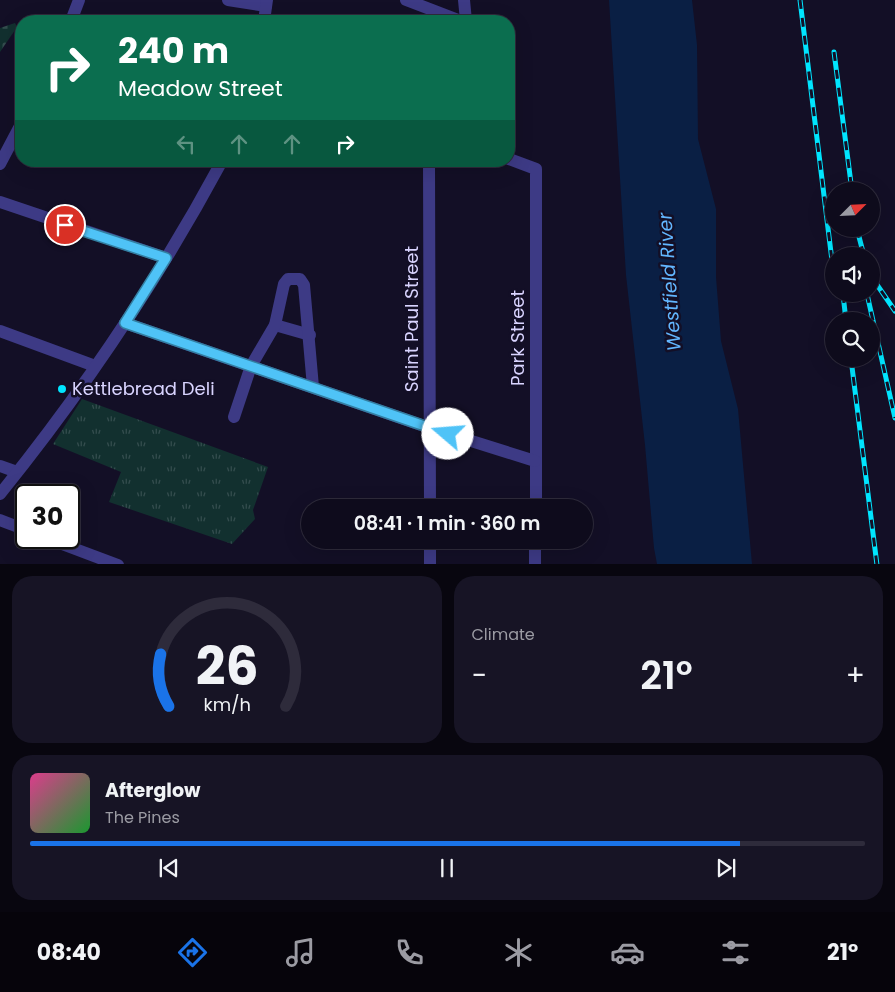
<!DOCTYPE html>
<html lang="en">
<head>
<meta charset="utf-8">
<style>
  body { margin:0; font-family:Poppins,sans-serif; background:#171425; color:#f1f3f6; height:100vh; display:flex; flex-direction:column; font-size:19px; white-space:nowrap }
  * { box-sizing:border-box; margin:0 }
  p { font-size:16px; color:#9b9ba3 }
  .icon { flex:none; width:28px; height:28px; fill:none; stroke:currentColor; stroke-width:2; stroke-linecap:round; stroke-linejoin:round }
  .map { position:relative; height:564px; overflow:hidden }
  .drawer { display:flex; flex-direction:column; gap:12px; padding:12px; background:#08060f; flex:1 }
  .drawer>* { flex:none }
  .top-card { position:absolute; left:15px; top:15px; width:500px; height:152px; border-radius:20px; box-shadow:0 5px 20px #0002,0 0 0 1px #2e2b3b; background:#0b6e4f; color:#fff; overflow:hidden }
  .needle { width:32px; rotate:66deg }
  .tools { position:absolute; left:825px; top:182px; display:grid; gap:10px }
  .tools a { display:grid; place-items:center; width:55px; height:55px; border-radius:50%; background:#0e0b1c; box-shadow:0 5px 20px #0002,0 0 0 1px #2e2b3b; font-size:25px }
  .speed { position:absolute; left:15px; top:484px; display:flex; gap:10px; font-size:25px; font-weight:700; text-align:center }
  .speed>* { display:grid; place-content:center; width:65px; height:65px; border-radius:50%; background:#0e0b1c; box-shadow:0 5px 20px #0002,0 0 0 1px #2e2b3b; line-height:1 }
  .speed .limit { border:2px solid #111; border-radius:8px; background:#fff; color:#111 }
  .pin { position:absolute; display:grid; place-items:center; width:42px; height:42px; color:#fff; margin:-21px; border:2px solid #fff; border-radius:50%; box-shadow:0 1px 5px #0007 }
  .me { position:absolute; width:55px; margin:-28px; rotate:288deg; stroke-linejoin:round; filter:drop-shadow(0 0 4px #0008) }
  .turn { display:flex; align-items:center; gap:18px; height:105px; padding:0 20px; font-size:22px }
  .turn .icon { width:65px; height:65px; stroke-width:2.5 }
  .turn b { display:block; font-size:35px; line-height:42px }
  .lanes { display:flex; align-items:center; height:48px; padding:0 20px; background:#0003; justify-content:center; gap:25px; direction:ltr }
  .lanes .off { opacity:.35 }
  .big { font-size:38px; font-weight:600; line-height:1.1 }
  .drawer .card { flex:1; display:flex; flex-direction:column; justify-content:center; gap:8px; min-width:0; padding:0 18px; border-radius:20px; background:#171425 }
  .drawer .dial { align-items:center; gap:0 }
  .dial svg { height:130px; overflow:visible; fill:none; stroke:#2e2b3b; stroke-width:7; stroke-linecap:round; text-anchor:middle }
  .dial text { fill:#f1f3f6; stroke:none }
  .song { display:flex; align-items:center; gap:15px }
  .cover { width:60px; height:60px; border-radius:8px; background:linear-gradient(135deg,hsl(330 70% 55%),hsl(130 70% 35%)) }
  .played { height:5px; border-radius:2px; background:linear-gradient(90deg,#1a73e8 85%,#2e2b3b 85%) }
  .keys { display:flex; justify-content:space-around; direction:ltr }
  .heat { display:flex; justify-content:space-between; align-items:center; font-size:28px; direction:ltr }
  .drawer .tiles { flex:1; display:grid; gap:12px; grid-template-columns:1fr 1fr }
  .card:last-child { grid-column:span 2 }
  .trip { position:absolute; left:301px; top:499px; width:292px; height:50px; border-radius:25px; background:#0e0b1c; box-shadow:0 5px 20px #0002,0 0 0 1px #2e2b3b; font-weight:600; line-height:50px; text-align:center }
  .tab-bar { display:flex; height:80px; justify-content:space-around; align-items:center; background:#06040b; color:#9b9ba3 }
  .tab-bar .icon { width:35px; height:35px }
  .tab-bar .active { color:#1a73e8 }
  .tab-bar b { font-size:22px; color:#f1f3f6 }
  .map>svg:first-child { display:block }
  .grass { fill:url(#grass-tufts) }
  .cemetery { fill:url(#cemetery-stones) }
  .water { fill:#0a1f44 }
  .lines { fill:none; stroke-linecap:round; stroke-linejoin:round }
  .minor { stroke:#3d3a85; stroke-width:12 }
  .rail-casing { stroke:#00e5ff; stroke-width:5 }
  .rail { stroke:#130f26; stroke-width:3; stroke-dasharray:9; stroke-linecap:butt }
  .route-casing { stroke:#337fa1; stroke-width:12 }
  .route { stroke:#4fc3f7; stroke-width:9 }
  .poi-dot { fill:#00e5ff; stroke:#130f26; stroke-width:2 }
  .labels { text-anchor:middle; stroke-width:5; stroke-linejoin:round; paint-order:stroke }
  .street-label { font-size:18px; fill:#d9d4ff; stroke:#130f26 }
  .poi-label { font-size:18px; fill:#d9d4ff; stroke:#130f26; text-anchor:start }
  .water-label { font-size:19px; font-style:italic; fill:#62b6ff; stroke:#130f26 }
</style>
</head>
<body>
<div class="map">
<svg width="895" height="565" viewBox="0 0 895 565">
  <defs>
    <pattern id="grass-tufts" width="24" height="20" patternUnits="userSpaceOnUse" patternTransform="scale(1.25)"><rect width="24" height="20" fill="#12302f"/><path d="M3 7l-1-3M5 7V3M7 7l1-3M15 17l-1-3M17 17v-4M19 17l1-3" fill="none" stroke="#344d4e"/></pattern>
    <pattern id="cemetery-stones" width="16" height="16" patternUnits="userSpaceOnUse" patternTransform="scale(1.25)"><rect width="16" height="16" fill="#12302f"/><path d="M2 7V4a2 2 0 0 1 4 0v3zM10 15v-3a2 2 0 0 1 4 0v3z" fill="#344d4e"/></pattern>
  </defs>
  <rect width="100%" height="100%" fill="#130f26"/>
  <polygon class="grass" points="82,399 268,467 253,510 255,519 232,544 109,502 121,472 53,444"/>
  <polygon class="cemetery" points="15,23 17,27 0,52 0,28"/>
  <polygon class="water" points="609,0 692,0 697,45 698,139 716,209 716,277 721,341 738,409 752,564 657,564 654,548 645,445 626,275"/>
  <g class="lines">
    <g class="minor">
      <polyline points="228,0 266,6"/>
      <polyline points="406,0 461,21"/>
      <polyline points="464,0 466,21"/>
      <polyline points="71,21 79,0"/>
      <polyline points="264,21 267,0"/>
      <polyline points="509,159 536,169 536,508"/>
      <polyline points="429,161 430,508"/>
      <polyline points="0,164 21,124"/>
      <polyline points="0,202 166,258"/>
      <polyline points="125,323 430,428 535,461"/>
      <polyline points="275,325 310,335"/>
      <polyline points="0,331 95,366"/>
      <polyline points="234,417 251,366 275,325 284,284 288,279 300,279 304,285 313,387"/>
      <polyline points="0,466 17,472"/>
      <path d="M 0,494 C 84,390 159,278 222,161"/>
      <polyline points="0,520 26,530"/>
      <polyline points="46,538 118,565"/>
      <polyline points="430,565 430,540"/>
      <polyline points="535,565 535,540"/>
    </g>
    <defs>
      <g id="rail">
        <polyline points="800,0 834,277"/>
        <polyline points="834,52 852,191"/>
        <polyline points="857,229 864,256"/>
        <polyline points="871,276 895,311"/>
        <polyline points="843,294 846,321"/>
        <polyline points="867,294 895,418"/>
        <polyline points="851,359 877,565"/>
      </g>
    </defs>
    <use href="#rail" class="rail-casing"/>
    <use href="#rail" class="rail"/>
  </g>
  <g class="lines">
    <defs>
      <polyline id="route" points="65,225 166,258 125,323 448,434"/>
    </defs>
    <use href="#route" class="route-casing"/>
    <use href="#route" class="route"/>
  </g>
  <circle class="poi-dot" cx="62" cy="389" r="5"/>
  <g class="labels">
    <g class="street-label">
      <text transform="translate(412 319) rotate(-90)" y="6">Saint Paul Street</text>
      <text transform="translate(518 338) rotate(-90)" y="6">Park Street</text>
    </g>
    <g class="poi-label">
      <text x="72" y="395">Kettlebread Deli</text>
    </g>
    <g class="water-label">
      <text transform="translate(669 282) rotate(-94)" y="7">Westfield River</text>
    </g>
  </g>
</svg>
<div class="tools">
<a><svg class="needle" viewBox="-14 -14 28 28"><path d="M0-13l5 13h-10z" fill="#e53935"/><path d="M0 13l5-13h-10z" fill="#9b9ba3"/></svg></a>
<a><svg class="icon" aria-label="sound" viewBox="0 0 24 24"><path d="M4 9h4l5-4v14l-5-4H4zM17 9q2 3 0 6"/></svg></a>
<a><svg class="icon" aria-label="search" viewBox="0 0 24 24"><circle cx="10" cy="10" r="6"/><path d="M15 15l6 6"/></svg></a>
</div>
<div class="speed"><div class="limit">30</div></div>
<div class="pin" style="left:65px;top:225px;background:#d93025"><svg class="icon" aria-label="arrive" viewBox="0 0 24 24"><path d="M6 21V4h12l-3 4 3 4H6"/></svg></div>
<svg class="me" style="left:448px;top:434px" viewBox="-20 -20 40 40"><circle r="19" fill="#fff"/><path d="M0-13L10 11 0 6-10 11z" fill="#4fc3f7"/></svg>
<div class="trip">08:41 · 1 min · 360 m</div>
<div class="top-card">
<div class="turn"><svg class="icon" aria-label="right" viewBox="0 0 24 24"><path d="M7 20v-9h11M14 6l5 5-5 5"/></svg><div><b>240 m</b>Meadow Street</div></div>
<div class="lanes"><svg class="icon off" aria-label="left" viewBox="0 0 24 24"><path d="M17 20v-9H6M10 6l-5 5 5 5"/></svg><svg class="icon off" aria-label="ahead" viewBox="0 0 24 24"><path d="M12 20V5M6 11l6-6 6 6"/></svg><svg class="icon off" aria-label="ahead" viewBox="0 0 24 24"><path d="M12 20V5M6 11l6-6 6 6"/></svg><svg class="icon" aria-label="right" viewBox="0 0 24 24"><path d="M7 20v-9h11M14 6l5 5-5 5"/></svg></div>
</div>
</div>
<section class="drawer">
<div class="tiles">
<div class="card dial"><svg viewBox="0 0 100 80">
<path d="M14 69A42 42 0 1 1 86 69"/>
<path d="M14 69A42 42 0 0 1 9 37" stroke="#1a73e8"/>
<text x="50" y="56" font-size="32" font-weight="700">26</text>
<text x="50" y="72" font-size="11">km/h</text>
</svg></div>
<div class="card"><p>Climate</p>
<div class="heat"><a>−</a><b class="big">21°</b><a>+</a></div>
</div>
<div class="card">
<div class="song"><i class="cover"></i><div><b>Afterglow</b><p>The Pines</p></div></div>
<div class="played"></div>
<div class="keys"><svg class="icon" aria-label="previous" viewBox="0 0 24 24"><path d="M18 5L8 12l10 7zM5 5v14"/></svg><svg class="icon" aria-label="pause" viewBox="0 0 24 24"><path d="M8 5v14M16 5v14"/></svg><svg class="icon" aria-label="next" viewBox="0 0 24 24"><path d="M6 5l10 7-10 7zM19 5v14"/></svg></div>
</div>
</div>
</section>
<nav class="tab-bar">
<b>08:40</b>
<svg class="icon active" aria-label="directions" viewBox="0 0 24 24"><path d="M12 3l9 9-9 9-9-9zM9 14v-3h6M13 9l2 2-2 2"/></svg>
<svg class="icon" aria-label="music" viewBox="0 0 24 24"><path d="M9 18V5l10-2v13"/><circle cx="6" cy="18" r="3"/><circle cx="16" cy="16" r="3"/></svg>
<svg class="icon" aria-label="phone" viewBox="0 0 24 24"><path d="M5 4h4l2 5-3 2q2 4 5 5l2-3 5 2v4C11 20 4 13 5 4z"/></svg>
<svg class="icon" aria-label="climate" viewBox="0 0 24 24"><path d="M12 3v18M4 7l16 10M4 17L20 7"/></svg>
<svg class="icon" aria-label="car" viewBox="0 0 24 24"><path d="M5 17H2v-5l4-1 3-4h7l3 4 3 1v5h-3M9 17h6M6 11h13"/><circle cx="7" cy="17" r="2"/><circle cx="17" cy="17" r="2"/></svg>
<svg class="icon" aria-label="filters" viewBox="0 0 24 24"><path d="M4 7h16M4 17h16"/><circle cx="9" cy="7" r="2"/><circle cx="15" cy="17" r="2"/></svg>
<b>21°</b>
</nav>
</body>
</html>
